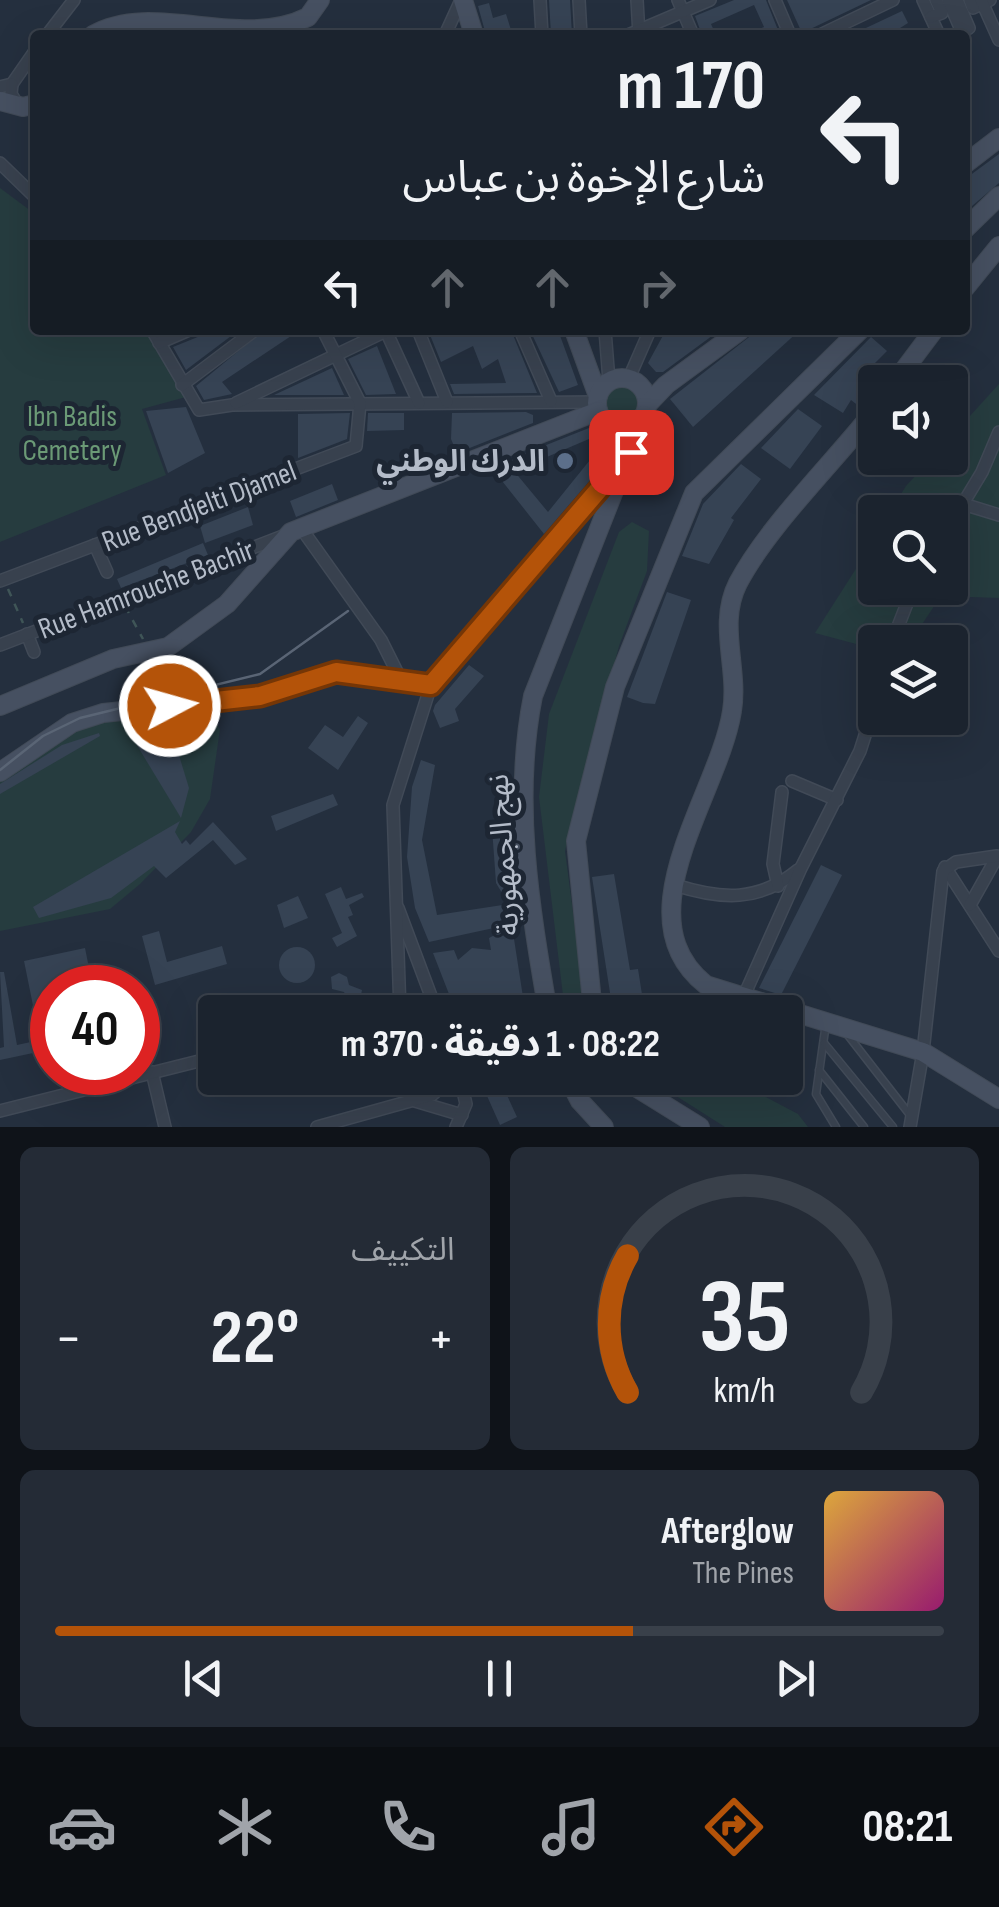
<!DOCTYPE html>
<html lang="ar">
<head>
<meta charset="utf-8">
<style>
  body { margin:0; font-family:"Sofia Sans Condensed","Noto Sans Arabic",sans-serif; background:#242b36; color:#f1f3f6; direction:rtl; height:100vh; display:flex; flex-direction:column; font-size:38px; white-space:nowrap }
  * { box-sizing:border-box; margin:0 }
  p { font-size:32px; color:#a0a4aa }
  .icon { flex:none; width:55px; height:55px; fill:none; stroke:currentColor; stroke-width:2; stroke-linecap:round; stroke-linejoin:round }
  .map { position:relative; height:1127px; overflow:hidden; direction:ltr }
  .details { display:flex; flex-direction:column; gap:20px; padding:20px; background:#0f1319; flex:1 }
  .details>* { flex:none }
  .hud { position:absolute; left:30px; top:30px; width:940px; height:305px; border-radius:10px; box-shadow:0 10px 40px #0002,0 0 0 2px #39404a; direction:rtl; background:#1b232e; color:#f1f3f6; overflow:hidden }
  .buttons { position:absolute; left:858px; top:365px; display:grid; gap:20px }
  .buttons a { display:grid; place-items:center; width:110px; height:110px; border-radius:10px; background:#1b232e; box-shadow:0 10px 40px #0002,0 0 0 2px #39404a; font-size:50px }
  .speed { position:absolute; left:30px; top:965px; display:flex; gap:20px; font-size:50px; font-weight:700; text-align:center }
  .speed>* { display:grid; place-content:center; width:130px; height:130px; border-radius:50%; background:#1b232e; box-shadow:0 10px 40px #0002,0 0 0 2px #39404a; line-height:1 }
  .speed .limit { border:15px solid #d22; background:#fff; color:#111 }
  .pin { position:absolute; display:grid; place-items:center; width:85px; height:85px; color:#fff; margin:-42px; border-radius:20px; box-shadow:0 5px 15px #0006 }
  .me { position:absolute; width:110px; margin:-55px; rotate:84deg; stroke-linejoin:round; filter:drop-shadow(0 0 8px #0008) }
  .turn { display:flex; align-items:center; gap:35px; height:210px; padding:0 40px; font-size:45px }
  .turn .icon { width:130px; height:130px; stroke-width:2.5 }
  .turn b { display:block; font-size:70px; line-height:85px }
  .lanes { display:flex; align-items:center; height:95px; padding:0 40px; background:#0003; justify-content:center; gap:50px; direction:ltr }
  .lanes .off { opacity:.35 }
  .big { font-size:75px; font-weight:700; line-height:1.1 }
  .details .widget { flex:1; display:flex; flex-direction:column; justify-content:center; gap:15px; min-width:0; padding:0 35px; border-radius:15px; background:#242b36 }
  .details .dial { align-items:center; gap:0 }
  .dial svg { height:260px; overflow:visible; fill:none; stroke:#39404a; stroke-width:7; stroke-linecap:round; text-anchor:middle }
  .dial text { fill:#f1f3f6; stroke:none }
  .song { display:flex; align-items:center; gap:30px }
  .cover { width:120px; height:120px; border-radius:15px; background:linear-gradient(135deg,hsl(40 70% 55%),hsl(320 70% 35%)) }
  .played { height:10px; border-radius:5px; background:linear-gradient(90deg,#b45309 65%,#39404a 65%) }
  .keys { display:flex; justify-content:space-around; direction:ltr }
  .heat { display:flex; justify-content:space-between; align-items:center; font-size:55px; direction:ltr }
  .details .tiles { flex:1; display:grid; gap:20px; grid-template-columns:1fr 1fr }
  .widget:last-child { grid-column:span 2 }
  .trip { position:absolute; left:198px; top:995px; width:605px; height:100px; border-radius:10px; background:#1b232e; box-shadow:0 10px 40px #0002,0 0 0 2px #39404a; font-weight:700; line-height:100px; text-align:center; direction:rtl }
  .tabs { display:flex; height:160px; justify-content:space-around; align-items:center; background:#0b0e12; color:#a0a4aa }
  .tabs .icon { width:70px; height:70px }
  .tabs .selected { color:#b45309 }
  .tabs b { font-size:45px; color:#f1f3f6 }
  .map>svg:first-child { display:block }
  .green { fill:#263c3f }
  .building { fill:#364354; fill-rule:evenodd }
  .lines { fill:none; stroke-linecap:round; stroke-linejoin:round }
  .lane-casing { stroke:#414a57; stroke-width:9 }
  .street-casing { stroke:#414a57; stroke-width:14 }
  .secondary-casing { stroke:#414a57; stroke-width:20 }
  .path { stroke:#3f5557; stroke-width:2.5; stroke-dasharray:8 8; stroke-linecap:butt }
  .lane { stroke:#38414e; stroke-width:6 }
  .street { stroke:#38414e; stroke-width:11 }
  .secondary { stroke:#465061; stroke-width:18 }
  .tram { stroke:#5a6575; stroke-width:2.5 }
  .route-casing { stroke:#753606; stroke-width:25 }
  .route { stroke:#b45309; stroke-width:18 }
  .service-dot { fill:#5c6f8a; stroke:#1d2633; stroke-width:4 }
  .labels { text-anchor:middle; stroke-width:10; stroke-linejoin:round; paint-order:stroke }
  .park-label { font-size:30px; fill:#6b9a76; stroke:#1d2633 }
  .poi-label { font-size:30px; font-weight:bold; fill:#b4bcc9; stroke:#1d2633; text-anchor:end }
  .street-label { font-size:30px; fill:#b4bcc9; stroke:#1d2633 }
</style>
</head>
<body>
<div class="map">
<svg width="999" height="1127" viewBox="0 0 999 1127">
  <rect width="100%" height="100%" fill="#242f3e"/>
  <g class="green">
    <polygon points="0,188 35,214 35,330 150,330 186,397 142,409 166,475 0,542"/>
    <circle cx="622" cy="402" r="19"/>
    <polygon points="999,384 999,598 941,596 910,642 875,642 875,649 815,633 875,539 875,588 950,588 950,512 890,512 906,486 932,458 950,458 950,438"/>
    <polygon points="632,522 649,531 647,571 619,646 565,851 586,1012 565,1012 539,797 549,714 619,532"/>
    <polygon points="203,706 220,729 210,799 191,832 140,884 110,909 0,931 0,774 85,722"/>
    <polygon points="682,1078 730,1078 798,1114 808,1127 725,1127 673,1094 667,1083"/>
  </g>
  <g class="building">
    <polygon points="549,0 570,0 572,35 551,35"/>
    <polygon points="734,0 766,0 780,35 746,35 764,27 754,5 711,24 716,35 702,35 695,16"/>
    <polygon points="787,0 871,0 802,33"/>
    <polygon points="489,3 493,18 506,14 511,30 486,35 478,6"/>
    <polygon points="902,11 908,23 889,35 851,35"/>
    <polygon points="999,154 999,183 965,212 965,179"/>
    <polygon points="215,330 239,330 186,370 173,347"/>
    <polygon points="264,330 300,330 222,382 232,394 204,400 196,386"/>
    <polygon points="428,330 511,330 537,393 454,394 450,384 506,383 498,359 482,369 473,346 441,362"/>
    <polygon points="530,330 558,330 578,385 559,392"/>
    <polygon points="666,330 720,330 663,372 656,372 648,363"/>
    <polygon points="758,330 800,330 693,427 670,399"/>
    <polygon points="871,337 887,351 860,378 874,388 860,407 851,400 843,413 814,395"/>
    <polygon points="377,346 396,394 366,395 348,359"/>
    <polygon points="332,368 344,395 274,395"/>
    <polygon points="186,407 205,453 168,473 146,411"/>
    <polygon points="798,409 822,426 790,469 761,448"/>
    <polygon points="526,412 533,415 533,423 457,453 451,439 452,413"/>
    <polygon points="350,413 347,439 298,458 298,414"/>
    <polygon points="368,413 404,413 404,430 367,431"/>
    <path d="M 599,424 L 617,449 L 544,534 L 491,467 ZM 589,439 L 598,450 L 548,512 L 514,471 Z"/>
    <polygon points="741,464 761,479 731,518 734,520 709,564 682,556 703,504"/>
    <polygon points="332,484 338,500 296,517 290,501"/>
    <polygon points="248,507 253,525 205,543 200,526"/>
    <polygon points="203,543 208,555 121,588 117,579"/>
    <polygon points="667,592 691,600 655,704 643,703 627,697"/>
    <polygon points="469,665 484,676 455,709 459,721 440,728 433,711 435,705"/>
    <polygon points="358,716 368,723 338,770 308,748 325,725 343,737"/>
    <polygon points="129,732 154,737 178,752 189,788 181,818"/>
    <polygon points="99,733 100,736 0,794 0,784 62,745"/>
    <polygon points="421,760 435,765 422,840 437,915 509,904 512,924 429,942 415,908 407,857 412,787"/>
    <polygon points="333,794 338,805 276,831 271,816"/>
    <polygon points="180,821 175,832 182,844 186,840 190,845 213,822 247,859 235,865 213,840 166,878 154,866 111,898 39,918 33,907"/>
    <polygon points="512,826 518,896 505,898 496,883 492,828"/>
    <polygon points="821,865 842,875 781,995 759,988"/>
    <polygon points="614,874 630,970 638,969 644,1007 613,1012 592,877"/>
    <polygon points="341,887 346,899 362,893 364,897 349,905 353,915 348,917 357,936 337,947 332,938 342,933 325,894"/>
    <polygon points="298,896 308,918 284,928 277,905"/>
    <polygon points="512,926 523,997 456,1012 433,953 454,950 458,960 472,948 491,950 489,938"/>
    <polygon points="159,931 167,962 222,946 227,964 155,985 142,936"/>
    <circle cx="297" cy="965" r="18"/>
    <polygon points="85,948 93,988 52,988 52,1049 0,1060 0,1048 4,1047 0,972 4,972 17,1045 40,1040 24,961"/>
    <polygon points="339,973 347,977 349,985 362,990 359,1004 350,1004 344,992 332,989 331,977"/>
    <polygon points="785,1045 800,1047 805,1057 805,1068 796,1075 785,1075"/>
    <polygon points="479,1078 499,1078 517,1117 500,1125"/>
  </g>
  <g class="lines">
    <defs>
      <g id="lane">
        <polyline points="826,1023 816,1094 836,1127"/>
        <polyline points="847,1034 910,1115"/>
        <polyline points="824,1043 893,1127"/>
        <polyline points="819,1070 864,1127"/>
      </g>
      <g id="street">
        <polyline points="540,0 542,35"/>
        <polyline points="579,0 581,35"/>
        <polyline points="637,0 639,35"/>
        <polyline points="678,0 693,35"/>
        <polyline points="775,0 790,35"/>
        <polyline points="923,0 939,35"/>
        <polyline points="948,0 962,32 969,28 957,0"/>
        <polyline points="970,0 973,8 990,0"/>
        <polyline points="981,0 999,40"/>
        <polyline points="931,17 942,13 936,0"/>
        <polyline points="47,35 74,0"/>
        <polyline points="445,35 461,0"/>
        <polyline points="628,35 710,0"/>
        <polyline points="820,35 893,0"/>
        <polyline points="12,84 35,51"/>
        <polyline points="0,87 12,84 11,94 19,107"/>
        <polyline points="0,163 35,197"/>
        <polyline points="152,330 199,410 232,405 597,402"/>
        <polyline points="418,330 447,402"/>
        <polyline points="520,330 551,401"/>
        <polyline points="605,330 609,381"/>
        <polyline points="386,331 419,403"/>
        <polyline points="159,343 189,330"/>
        <polyline points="629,378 650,330"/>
        <polyline points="182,385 255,330"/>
        <polyline points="236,403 388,330"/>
        <polyline points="963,504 999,515"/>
        <polyline points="950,525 982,472 999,432"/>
        <polyline points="301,528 381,640 401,680"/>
        <polyline points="95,545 107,572"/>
        <polyline points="0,581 356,446 360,403 323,330"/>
        <polyline points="27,634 34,652"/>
        <polyline points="892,642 913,588"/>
        <polyline points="0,645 283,536"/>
        <polyline points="792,781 837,800"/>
        <polyline points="945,867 999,951"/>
        <path d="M 675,885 C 722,900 759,902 798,870"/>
        <polyline points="778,886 773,864 782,792"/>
        <polyline points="970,905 997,857"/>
        <polyline points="398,908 437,1012"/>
        <polyline points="743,998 801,868 860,751 875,704"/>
        <polyline points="400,1012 393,805 431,685"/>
        <polyline points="694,1012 722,991"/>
        <polyline points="152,1072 165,1127"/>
        <polyline points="415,1101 462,1115"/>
        <polyline points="0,1111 215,1057"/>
        <polyline points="317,1127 432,1095 452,1078"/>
        <polyline points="456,1127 466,1104 460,1078"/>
        <polyline points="910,1127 923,1052 943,871 956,862 997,856"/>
      </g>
      <g id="secondary">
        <polyline points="463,0 474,35"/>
        <path d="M 93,35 C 154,0 240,51 308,17 L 320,0"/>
        <polyline points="0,101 23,107 35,104"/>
        <polyline points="965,164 999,138"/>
        <polyline points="965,229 999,196"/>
        <polyline points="965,288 999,246"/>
        <polyline points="574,330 598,396"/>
        <circle cx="622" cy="403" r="25"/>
        <polyline points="895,382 934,330"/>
        <polyline points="647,405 666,385 741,330"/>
        <path d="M 875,410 C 834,462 768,526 738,583 C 717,624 739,668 732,711 C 719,794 620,917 706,985 L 923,1052 L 999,1099"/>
        <polyline points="0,706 113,659 168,647 227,604 291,532 598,411"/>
        <polyline points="0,772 72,723 103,713 248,698 336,671 431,685 631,452"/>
        <path d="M 548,1012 C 530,907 512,801 533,696 L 644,415"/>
        <polyline points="593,1012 576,841 615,687 694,493 860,330"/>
        <polyline points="568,1078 580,1101 604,1127"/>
        <polyline points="621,1078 700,1127"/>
      </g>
    </defs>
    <use href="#lane" class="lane-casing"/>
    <use href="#street" class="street-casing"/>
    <use href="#secondary" class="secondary-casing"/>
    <g class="path">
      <polyline points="8,589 23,623"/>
      <polyline points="125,606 143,639"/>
    </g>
    <use href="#lane" class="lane"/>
    <use href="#street" class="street"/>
    <use href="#secondary" class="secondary"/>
    <polyline class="tram" points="0,770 43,736 80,718 260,674 348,611"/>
  </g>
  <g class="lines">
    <defs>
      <polyline id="route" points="170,706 260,696 336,672 431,685 631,452"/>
    </defs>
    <use href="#route" class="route-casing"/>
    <use href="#route" class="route"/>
  </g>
  <circle class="service-dot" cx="565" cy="461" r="10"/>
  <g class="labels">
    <g class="park-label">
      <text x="72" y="426">Ibn Badis<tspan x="72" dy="34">Cemetery</tspan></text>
    </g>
    <g class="poi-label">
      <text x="545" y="471">الدرك الوطني</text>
    </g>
    <g class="street-label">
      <text transform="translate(199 506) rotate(-21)" y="10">Rue Bendjelti Djamel</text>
      <text transform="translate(146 589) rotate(-21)" y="10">Rue Hamrouche Bachir</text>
      <text transform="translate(503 855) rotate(-94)" y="10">نهج الجمهورية</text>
    </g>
  </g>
</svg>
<div class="buttons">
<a><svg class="icon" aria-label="sound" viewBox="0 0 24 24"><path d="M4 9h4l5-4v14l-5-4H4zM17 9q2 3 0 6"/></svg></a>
<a><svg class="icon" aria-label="search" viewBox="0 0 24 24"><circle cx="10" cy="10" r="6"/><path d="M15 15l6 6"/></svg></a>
<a><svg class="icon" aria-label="layers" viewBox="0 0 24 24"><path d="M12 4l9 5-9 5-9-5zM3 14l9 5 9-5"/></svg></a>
</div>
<div class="speed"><div class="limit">40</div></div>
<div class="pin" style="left:631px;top:452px;background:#d93025"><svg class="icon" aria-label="arrive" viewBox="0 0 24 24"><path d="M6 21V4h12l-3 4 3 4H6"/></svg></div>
<svg class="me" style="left:170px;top:706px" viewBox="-20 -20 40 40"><circle r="17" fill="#b45309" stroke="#fff" stroke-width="3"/><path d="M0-11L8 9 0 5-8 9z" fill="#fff"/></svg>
<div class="trip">08:22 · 1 دقيقة · 370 m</div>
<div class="hud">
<div class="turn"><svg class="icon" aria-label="left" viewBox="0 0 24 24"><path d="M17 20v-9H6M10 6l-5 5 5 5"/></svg><div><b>170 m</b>شارع الإخوة بن عباس</div></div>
<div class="lanes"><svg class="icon" aria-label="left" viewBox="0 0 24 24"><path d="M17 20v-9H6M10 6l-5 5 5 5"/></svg><svg class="icon off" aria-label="ahead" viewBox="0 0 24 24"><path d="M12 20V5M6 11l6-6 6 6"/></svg><svg class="icon off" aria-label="ahead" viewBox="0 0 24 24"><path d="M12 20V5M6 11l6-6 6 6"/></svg><svg class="icon off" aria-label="right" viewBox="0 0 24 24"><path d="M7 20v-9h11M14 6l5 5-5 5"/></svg></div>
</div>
</div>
<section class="details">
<div class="tiles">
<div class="widget dial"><svg viewBox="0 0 100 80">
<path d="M14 69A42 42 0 1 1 86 69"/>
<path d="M14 69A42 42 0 0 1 14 27" stroke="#b45309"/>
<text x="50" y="56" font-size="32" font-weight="700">35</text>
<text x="50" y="72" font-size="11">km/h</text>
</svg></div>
<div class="widget"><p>التكييف</p>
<div class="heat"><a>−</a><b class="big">22°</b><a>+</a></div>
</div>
<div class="widget">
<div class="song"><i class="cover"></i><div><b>Afterglow</b><p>The Pines</p></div></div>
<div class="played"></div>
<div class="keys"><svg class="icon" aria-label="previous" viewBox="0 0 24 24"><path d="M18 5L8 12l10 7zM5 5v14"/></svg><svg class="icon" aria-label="pause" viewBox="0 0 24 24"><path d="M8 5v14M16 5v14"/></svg><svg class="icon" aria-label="next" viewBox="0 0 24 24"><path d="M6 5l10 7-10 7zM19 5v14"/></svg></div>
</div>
</div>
</section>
<nav class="tabs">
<b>08:21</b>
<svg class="icon selected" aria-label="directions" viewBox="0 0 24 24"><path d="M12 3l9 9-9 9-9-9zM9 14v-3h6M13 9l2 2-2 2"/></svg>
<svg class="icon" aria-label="music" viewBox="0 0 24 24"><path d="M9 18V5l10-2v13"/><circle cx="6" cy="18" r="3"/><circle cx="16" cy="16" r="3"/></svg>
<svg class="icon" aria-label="phone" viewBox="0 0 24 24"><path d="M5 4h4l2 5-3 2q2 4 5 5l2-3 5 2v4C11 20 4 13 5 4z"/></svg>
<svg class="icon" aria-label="climate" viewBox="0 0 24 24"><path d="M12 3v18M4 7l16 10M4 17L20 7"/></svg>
<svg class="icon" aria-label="car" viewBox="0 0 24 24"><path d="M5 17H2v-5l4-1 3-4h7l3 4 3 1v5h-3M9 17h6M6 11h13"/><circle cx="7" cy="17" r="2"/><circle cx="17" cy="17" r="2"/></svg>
</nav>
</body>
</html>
